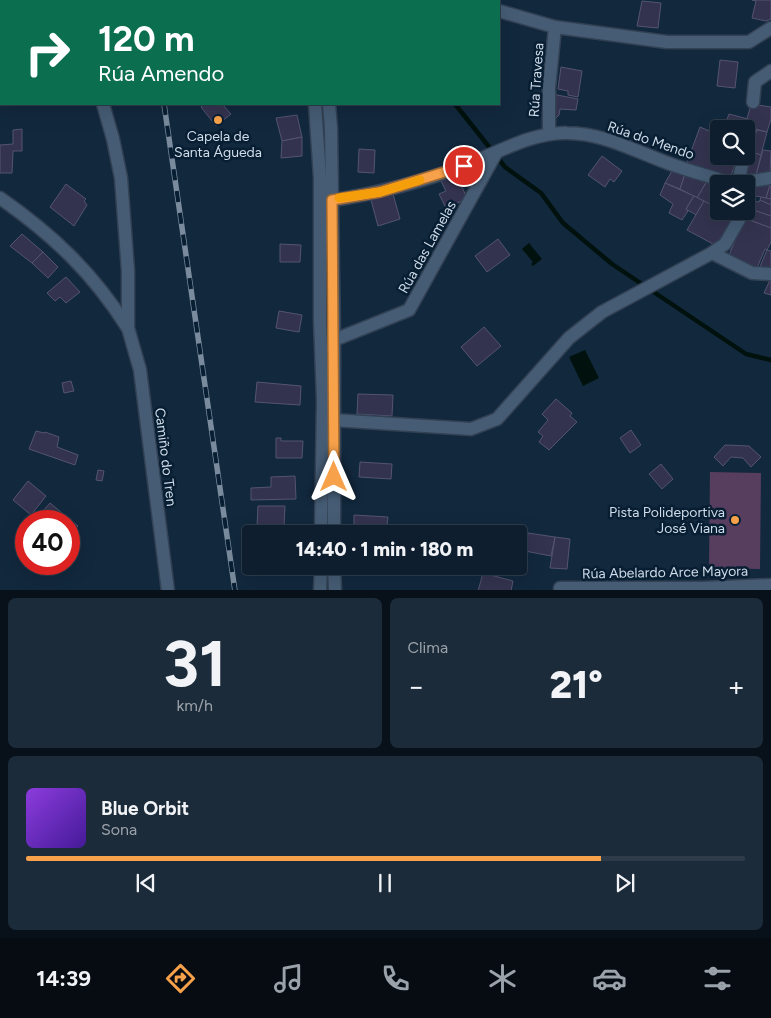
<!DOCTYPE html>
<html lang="es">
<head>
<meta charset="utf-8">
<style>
  body { margin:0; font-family:Figtree,sans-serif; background:#1c2b3a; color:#f1f3f6; height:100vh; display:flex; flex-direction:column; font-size:19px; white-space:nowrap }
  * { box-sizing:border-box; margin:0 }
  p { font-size:16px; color:#9ba2aa }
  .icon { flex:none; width:28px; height:28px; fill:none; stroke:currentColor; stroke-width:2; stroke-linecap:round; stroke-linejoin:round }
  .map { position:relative; height:590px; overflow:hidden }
  .side { display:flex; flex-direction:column; gap:8px; padding:8px; background:#081019; flex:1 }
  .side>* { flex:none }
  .guide { position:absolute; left:0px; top:0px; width:500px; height:105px; box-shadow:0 5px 20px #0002,0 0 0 1px #2e3c4a; background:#0b6e4f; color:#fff; overflow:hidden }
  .fabs { position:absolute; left:710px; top:120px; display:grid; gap:10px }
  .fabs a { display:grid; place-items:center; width:45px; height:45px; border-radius:5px; background:#0e1e2e; box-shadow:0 5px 20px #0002,0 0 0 1px #2e3c4a; font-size:25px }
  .speed { position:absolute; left:15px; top:510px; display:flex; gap:10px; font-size:25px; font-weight:700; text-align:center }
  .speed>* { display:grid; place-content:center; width:65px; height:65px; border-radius:50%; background:#0e1e2e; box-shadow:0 5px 20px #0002,0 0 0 1px #2e3c4a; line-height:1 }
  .speed .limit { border:8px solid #d22; background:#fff; color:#111 }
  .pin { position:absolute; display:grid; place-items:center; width:42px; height:42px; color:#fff; margin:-21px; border:2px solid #fff; border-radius:50%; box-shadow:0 1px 5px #0007 }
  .me { position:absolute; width:55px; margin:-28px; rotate:0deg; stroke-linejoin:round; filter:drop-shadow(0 0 4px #0008) }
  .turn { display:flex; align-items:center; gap:18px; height:105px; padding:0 15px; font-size:22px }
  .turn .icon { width:65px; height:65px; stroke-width:2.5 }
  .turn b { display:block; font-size:35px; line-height:42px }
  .big { font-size:38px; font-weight:800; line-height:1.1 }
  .side .tile { flex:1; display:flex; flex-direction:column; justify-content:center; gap:8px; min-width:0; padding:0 18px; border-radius:8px; background:#1c2b3a }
  .side .dial { align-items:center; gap:0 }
  .dial b { font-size:65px; line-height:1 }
  .song { display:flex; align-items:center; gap:15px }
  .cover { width:60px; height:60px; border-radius:8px; background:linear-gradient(135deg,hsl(270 70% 55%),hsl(260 70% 35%)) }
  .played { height:5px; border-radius:2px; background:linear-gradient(90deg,#f7a14a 80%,#2e3c4a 80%) }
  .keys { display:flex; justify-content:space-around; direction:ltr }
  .heat { display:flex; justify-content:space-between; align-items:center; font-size:28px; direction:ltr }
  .side .tiles { flex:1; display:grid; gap:8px; grid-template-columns:1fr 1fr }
  .tile:last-child { grid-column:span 2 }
  .trip { position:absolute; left:242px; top:525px; width:285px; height:50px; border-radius:5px; background:#0e1e2e; box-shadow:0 5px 20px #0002,0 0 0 1px #2e3c4a; font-weight:800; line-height:50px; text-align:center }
  .menu { display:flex; height:80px; justify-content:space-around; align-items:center; background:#060c12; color:#9ba2aa }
  .menu .icon { width:35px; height:35px }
  .menu .active { color:#f7a14a }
  .menu b { font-size:22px; color:#f1f3f6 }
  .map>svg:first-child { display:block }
  .green { fill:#573e5f }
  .water { fill:#01120e }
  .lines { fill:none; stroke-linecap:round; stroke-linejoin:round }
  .stream { stroke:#01120e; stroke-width:4.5 }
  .building { fill:#34334f; stroke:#545471 }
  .minor-casing { stroke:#324153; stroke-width:15 }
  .minor { stroke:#455c74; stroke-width:12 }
  .rail-casing { stroke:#798b9c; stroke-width:5.5 }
  .rail { stroke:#081e32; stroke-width:4; stroke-dasharray:11; stroke-linecap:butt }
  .route-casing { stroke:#a16930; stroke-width:12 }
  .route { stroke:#f7a14a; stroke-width:9 }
  .slow { stroke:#f59e0b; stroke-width:9 }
  .poi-dot { fill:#f7a14a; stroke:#081e32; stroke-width:2 }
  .labels { text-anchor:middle; stroke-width:5; stroke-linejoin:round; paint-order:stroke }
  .street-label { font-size:14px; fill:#cfdcea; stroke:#081e32 }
  .poi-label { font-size:14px; fill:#cfdcea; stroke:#081e32 }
</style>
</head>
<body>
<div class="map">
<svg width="771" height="591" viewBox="0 0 771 591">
  <rect width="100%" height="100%" fill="#12283d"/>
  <polygon class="green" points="710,472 761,473 760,569 709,568"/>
  <g class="water">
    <polygon points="529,243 542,259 533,266 531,264 533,262 522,249"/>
    <polygon points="585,350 599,378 583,386 569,357"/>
  </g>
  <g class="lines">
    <g class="stream">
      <polyline points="372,0 373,1"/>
      <polyline points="455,104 505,167 541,193 563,223 612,264 746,354 771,360"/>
    </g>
  </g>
  <g class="building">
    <polygon points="752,0 771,0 771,19 766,21 752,18 756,1"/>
    <polygon points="642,1 661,3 658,28 637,26"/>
    <polygon points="720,60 738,62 735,88 717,86"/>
    <polygon points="561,67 582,71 578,97 568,95 568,91 558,89"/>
    <polygon points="552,94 578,99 576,110 560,109 559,115 554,120"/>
    <polygon points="205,104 222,104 231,114 216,126 201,107"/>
    <polygon points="751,104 771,107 771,119 767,132 747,127 748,119 747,119"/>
    <polygon points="729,114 748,119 746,129 719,129 721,126 722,127 724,122 726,122"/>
    <polygon points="297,115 302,137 282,141 276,118"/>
    <polygon points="700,127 719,135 719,156 726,156 736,161 730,179 686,165"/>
    <polygon points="22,129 22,151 13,151 12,173 0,173 0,145 13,144 13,130"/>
    <polygon points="757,130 767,132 761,155 749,151"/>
    <polygon points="302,137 302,156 281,158 282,141"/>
    <polygon points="359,149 375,150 374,173 358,172"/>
    <polygon points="763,150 771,151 770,174 756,175"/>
    <polygon points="749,151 761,155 756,175 741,176"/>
    <polygon points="602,156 622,171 614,182 610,179 605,187 588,175"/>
    <polygon points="672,171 685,174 680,189 665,183"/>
    <polygon points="456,173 466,196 464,200 446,208 439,194 446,191 440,179"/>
    <polygon points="685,174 707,181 697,198 680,189"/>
    <polygon points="707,181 718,186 709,204 697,198"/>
    <polygon points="754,182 771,182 766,198 751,195"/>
    <polygon points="771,182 771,199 766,198"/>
    <polygon points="665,183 694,196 686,209 688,211 682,220 669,213 673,204 660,195"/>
    <polygon points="66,184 86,199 84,201 87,205 74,226 50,207"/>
    <polygon points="717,189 719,190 719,209 709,204"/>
    <polygon points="393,194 400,219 378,226 371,200"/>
    <polygon points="694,196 704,201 696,215 686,209"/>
    <polygon points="761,197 771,199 771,205 760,200"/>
    <polygon points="760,200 771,205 771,216 750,209 752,201 759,202"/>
    <polygon points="704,201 719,209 719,211 723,211 737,220 732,230 716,244 715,242 713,244 687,230"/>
    <polygon points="750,209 771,216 771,228 744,218"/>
    <polygon points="744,218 771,228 771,242 767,250 765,249 757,268 743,263 729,255"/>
    <polygon points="22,234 43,252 32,263 10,246"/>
    <polygon points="498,239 510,255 487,272 475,256"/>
    <polygon points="280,244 301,245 300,262 280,262"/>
    <polygon points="767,250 771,251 771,269 759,269"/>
    <polygon points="43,252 58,267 48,278 32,263"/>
    <polygon points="66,277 80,292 66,303 60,297 55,301 47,293"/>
    <polygon points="771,278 771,295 764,293"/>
    <polygon points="279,311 302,315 299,332 276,328"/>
    <polygon points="484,327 501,346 477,366 461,347"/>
    <polygon points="71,381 74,391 64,393 62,383"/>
    <polygon points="257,382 301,386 300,405 255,402"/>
    <polygon points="358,394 393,395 392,416 357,414"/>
    <polygon points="556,399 572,413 570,416 577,422 549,450 539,442 543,436 538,432 548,420 542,414"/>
    <polygon points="631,430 641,445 630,453 620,438"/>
    <polygon points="36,431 44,433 45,432 59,437 57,447 78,455 75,465 29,449"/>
    <polygon points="276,438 281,438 281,441 303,441 302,458 276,458"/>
    <polygon points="725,445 749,446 761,457 751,467 743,458 731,457 723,466 714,457"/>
    <polygon points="360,462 392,464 391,479 359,477"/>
    <polygon points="661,464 673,479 662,489 649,474"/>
    <polygon points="98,470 104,471 102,481 96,480"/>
    <polygon points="295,476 296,499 251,500 251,488 271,487 271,477"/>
    <polygon points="28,481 46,496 31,515 13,500"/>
    <polygon points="50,503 78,526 69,537 69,521 35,520"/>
    <polygon points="258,506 285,506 284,526 257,526"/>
    <polygon points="354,515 388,517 386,534 354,534"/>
    <polygon points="528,533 555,537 551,556 525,551"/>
    <polygon points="555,537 570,539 567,569 550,568"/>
    <polygon points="483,573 513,581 511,591 478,591"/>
  </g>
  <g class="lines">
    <defs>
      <g id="minor">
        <polyline points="65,0 66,1"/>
        <polyline points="266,0 267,1"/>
        <polyline points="280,0 281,1"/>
        <polyline points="471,0 473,1"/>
        <polyline points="499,11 555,27 667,42 749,42 771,28"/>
        <polyline points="753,102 755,82 771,71"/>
        <polyline points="103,104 113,139 121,178 128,271 128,328 140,370 168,591"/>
        <polyline points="315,104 320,178 320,321 323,400 321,534"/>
        <polyline points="329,104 331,128 334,340 334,534"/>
        <polyline points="549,134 549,88 555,27"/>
        <polyline points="746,149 749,138"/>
        <polyline points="738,183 744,156"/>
        <path d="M 0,198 C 53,235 93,273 127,327"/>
        <path d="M 328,201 C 374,194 419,183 463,166 C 496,154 531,132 567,133 C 606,133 640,154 676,166 C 693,172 712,177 730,183 L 738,183 L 771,178"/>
        <polyline points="746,204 750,181"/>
        <polyline points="712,253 752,273 771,274"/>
        <polyline points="334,340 409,310 496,153"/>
        <polyline points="333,420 471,429 497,419 569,338 602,312 712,253 725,244 744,211"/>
        <polyline points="334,566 335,591"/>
        <polyline points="560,588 703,588 771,585"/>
        <polyline points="320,591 321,566"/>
      </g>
    </defs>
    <use href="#minor" class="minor-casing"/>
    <use href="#minor" class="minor"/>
    <defs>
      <g id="rail">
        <polyline points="149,0 149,1"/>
        <polyline points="164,104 235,591"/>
      </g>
    </defs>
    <use href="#rail" class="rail-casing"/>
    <use href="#rail" class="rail"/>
  </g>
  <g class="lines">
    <defs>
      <polyline id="route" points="334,477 332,200 380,192 464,166"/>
    </defs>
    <use href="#route" class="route-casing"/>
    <use href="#route" class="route"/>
    <polyline class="slow" points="339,198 380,192 420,180"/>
  </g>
  <g class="poi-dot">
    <circle cx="218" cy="120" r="5"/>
    <circle cx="735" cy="520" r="5"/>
  </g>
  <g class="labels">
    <g class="street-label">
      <text transform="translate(536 80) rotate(-86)" y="5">Rúa Travesa</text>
      <text transform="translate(651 140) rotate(19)" y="5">Rúa do Mendo</text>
      <text transform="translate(427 247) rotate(-61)" y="5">Rúa das Lamelas</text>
      <text transform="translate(166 457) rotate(83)" y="5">Camiño do Tren</text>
      <text transform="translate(665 572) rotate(-1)" y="5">Rúa Abelardo Arce Mayora</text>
    </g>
    <g class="poi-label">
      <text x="218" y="141">Capela de<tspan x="218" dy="16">Santa Águeda</tspan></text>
      <text x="725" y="517" text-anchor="end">Pista Polideportiva<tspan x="725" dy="16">José Viana</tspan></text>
    </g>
  </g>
</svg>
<div class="fabs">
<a><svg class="icon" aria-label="search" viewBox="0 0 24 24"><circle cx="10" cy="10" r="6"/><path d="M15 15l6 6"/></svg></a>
<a><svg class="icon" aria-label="layers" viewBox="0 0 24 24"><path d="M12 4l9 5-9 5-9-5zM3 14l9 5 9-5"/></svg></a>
</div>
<div class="speed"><div class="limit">40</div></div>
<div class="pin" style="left:464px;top:166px;background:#d93025"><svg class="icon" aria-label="arrive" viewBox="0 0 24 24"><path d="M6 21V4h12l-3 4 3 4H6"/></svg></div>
<svg class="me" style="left:334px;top:477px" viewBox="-20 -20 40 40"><path d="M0-17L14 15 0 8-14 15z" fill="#f7a14a" stroke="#fff" stroke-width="4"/></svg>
<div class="trip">14:40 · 1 min · 180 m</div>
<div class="guide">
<div class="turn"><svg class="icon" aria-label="right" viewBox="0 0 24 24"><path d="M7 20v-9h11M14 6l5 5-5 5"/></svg><div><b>120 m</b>Rúa Amendo</div></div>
</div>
</div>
<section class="side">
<div class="tiles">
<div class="tile dial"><b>31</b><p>km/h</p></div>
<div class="tile"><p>Clima</p>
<div class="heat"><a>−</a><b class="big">21°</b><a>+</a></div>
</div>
<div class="tile">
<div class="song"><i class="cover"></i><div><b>Blue Orbit</b><p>Sona</p></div></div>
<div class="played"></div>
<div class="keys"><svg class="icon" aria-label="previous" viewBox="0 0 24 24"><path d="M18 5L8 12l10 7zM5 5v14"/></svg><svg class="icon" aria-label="pause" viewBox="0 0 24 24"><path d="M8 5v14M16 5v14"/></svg><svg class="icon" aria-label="next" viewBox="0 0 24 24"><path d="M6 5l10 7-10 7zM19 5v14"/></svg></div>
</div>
</div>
</section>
<nav class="menu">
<b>14:39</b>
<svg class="icon active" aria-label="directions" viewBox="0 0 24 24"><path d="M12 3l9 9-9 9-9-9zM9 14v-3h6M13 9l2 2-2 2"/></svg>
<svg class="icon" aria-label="music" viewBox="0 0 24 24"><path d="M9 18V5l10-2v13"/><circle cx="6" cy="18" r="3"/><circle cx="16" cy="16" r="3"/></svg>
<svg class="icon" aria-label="phone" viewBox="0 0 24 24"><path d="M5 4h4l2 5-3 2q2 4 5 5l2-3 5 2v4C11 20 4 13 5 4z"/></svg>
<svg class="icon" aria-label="climate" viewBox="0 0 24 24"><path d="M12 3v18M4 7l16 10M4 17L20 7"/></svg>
<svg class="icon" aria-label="car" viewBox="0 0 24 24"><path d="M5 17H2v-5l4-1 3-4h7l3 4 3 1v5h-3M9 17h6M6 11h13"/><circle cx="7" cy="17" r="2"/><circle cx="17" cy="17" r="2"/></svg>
<svg class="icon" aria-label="filters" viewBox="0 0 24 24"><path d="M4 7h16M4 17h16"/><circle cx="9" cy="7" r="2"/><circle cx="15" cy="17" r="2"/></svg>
</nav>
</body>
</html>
